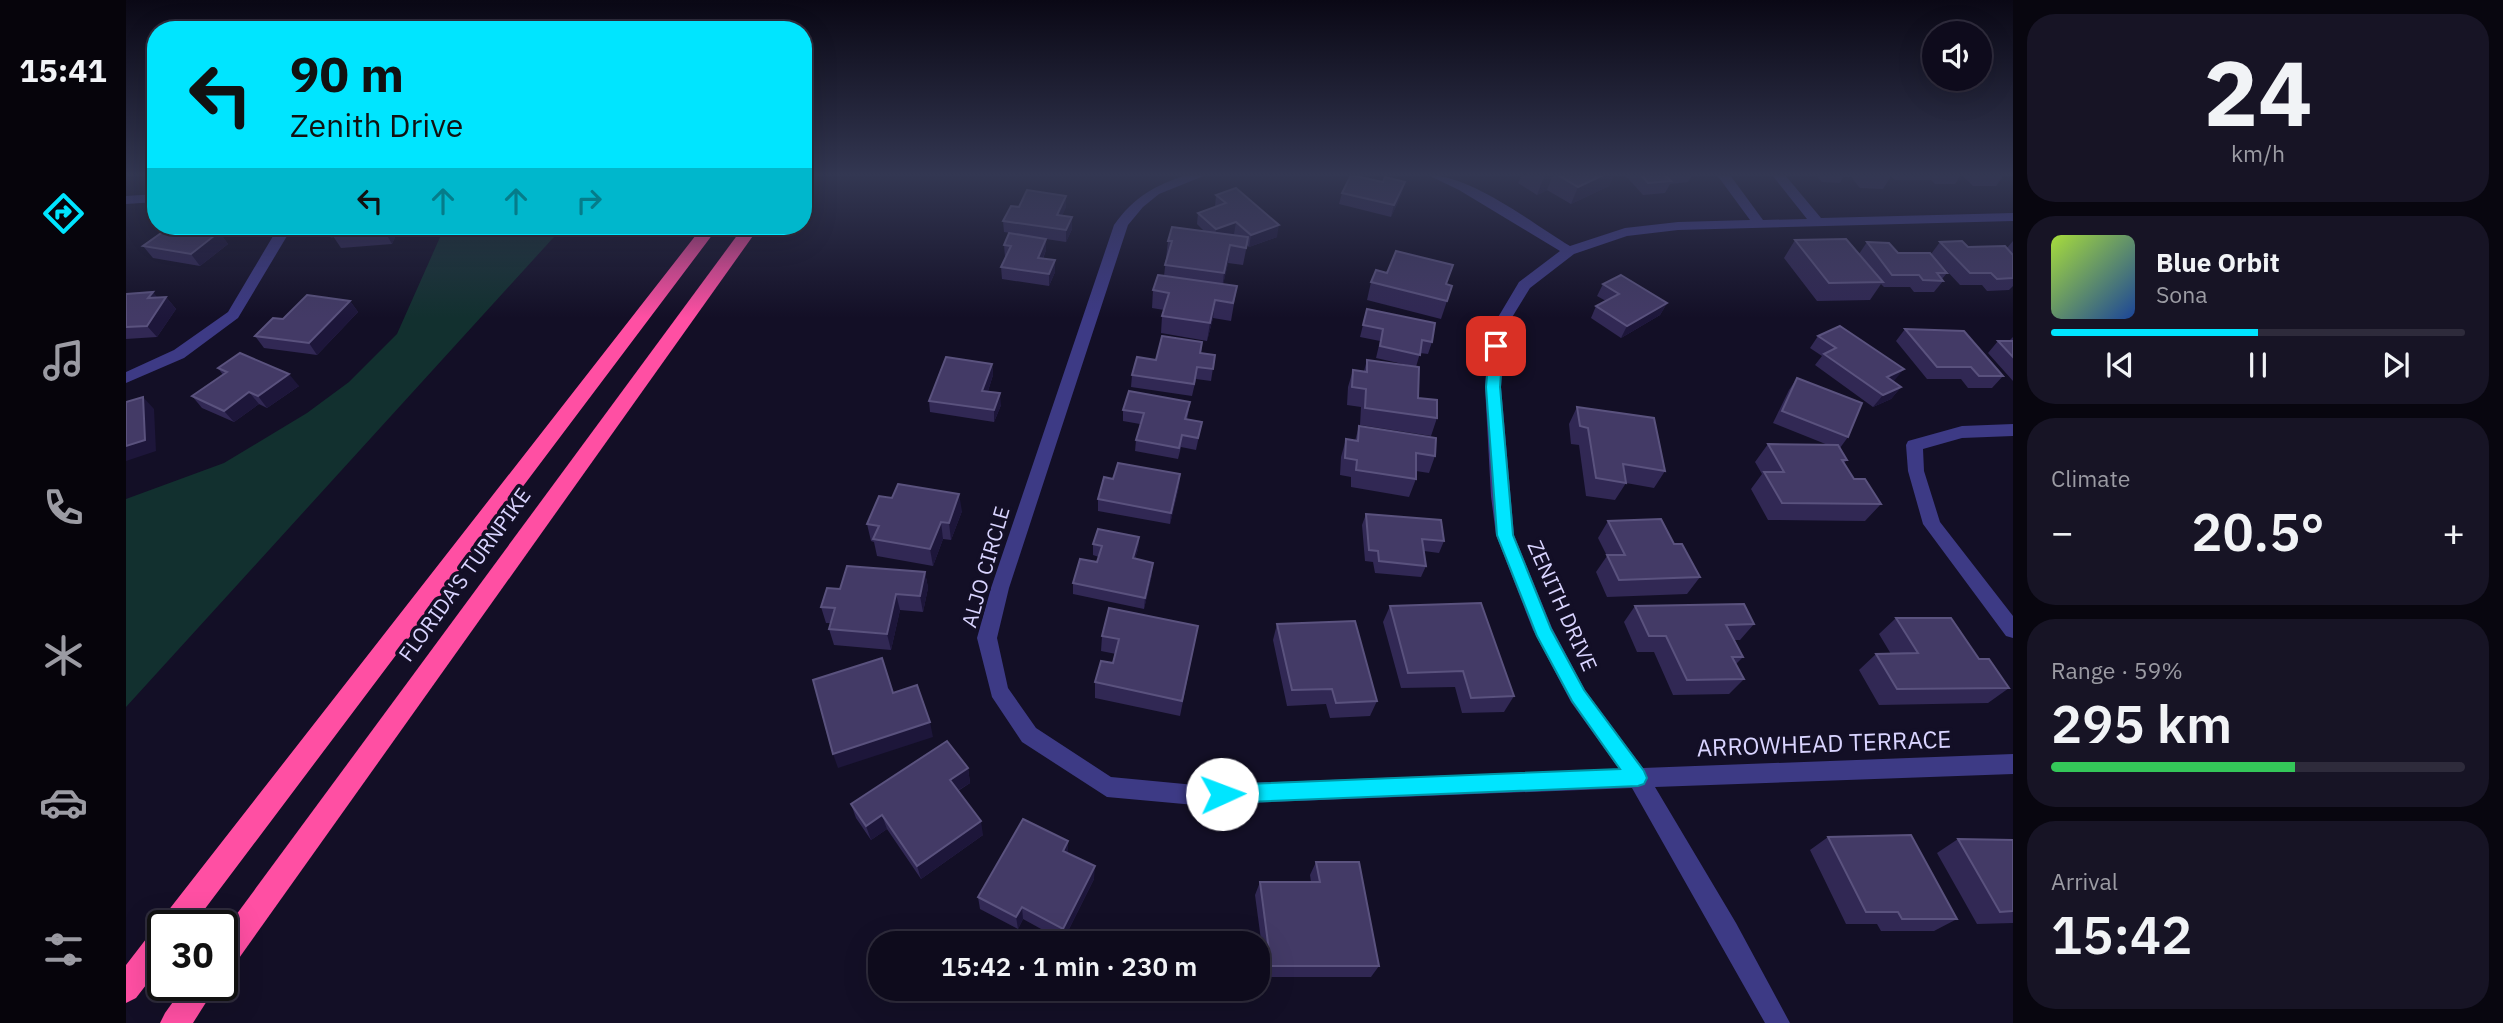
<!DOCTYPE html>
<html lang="en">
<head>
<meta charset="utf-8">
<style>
  body { margin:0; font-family:"IBM Plex Sans",sans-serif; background:#171425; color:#f1f3f6; height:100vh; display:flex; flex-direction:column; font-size:26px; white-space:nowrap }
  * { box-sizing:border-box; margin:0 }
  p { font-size:23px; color:#9b9ba3 }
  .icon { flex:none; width:38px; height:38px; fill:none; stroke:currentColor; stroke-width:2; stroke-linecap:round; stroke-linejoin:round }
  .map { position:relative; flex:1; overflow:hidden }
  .side { display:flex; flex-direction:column; gap:14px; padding:14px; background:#08060f; width:490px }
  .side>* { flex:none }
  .hud { position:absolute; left:21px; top:21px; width:665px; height:214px; border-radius:28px; box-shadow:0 7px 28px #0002,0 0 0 2px #2e2b3b; background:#00e5ff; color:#111; overflow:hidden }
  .tools { position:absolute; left:1796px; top:21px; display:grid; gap:14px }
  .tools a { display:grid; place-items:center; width:70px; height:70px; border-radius:50%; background:#0e0b1c; box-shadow:0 7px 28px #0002,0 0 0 2px #2e2b3b; font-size:35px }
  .speed { position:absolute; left:21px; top:910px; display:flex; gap:14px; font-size:35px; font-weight:700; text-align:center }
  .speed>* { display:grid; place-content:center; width:91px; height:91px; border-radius:50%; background:#0e0b1c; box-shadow:0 7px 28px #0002,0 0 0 2px #2e2b3b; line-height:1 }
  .speed .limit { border:4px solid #111; border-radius:10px; background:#fff; color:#111 }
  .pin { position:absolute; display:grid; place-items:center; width:60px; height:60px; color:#fff; margin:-30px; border-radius:14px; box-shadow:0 4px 10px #0006 }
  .me { position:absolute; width:77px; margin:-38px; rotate:88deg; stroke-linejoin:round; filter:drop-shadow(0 0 5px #0008) }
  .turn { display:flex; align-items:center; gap:24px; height:147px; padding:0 28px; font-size:32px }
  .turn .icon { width:91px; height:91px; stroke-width:2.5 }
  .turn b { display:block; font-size:49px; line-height:60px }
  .lanes { display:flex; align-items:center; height:66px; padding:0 28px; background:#0003; justify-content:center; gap:35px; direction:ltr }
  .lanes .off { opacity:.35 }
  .big { font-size:52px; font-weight:600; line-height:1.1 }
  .side .card { flex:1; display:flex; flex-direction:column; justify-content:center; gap:10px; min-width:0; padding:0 24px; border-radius:28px; background:#171425 }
  .side .dial { align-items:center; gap:0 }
  .dial b { font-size:91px; line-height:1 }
  .song { display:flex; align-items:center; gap:21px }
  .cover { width:84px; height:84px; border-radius:10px; background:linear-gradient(135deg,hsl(80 70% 55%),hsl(220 70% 35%)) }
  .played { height:7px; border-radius:4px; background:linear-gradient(90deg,#00e5ff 50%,#2e2b3b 50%) }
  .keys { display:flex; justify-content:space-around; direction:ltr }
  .heat { display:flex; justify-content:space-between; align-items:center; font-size:38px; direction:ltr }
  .charge { height:10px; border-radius:5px; background:linear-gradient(90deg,#34c759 59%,#2e2b3b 0) }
  .trip { position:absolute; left:742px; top:931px; width:402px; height:70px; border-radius:28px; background:#0e0b1c; box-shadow:0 7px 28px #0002,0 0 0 2px #2e2b3b; font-weight:600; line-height:70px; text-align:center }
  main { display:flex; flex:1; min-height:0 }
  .menu { display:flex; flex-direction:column; width:126px; justify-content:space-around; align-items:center; background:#06040b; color:#9b9ba3 }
  .menu .icon { width:49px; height:49px }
  .menu .current { color:#00e5ff }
  .menu b { font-size:32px; color:#f1f3f6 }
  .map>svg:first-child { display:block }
  .green { fill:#12302f }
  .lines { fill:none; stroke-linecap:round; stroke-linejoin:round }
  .street { fill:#3d3a85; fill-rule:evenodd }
  .highway { fill:#ff4fa3; fill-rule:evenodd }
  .wall { fill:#312854 }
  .shaded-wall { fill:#1d163a }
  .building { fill:#433a66; stroke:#5a527e; stroke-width:2 }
  .route { fill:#00e5ff; stroke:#0095a6; stroke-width:2 }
  .labels { text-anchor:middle; stroke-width:7; stroke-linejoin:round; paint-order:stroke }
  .street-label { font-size:21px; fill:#d9d4ff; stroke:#130f26 }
  .near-street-label { font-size:24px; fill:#d9d4ff; stroke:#130f26 }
</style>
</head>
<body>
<main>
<nav class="menu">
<b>15:41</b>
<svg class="icon current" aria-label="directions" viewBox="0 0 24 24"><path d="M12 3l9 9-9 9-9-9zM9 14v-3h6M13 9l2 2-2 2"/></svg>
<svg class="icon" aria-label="music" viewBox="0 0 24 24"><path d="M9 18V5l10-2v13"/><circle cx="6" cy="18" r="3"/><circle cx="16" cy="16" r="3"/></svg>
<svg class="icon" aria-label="phone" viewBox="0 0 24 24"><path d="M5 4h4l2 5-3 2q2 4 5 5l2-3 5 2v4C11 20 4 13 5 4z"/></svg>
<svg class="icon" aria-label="climate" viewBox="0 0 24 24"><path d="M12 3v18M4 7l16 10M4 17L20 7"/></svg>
<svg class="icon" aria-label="car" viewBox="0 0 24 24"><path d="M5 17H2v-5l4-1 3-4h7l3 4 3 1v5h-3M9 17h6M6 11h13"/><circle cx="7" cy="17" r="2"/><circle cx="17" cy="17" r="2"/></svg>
<svg class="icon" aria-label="filters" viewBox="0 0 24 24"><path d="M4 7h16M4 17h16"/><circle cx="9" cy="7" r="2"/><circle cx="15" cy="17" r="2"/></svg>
</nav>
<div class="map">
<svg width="1887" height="1023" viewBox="0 0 1887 1023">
  <rect width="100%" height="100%" fill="#130f26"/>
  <polygon class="green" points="319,226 438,226 0,707 0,499 98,463 181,413 223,382 271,334"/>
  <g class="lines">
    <g class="street">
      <path d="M 1061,175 L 1080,175 L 1033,194 L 1017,207 L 1002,225 L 883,588 L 871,638 L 882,688 L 910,728 L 985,777 L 1069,785 L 1493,769 L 1445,702 L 1407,630 L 1370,535 L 1365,496 L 1359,387 L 1362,346 L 1371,319 L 1393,282 L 1434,251 L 1333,190 L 1302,175 C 1345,175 1406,223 1444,246 L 1499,228 L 1552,222 L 1624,220 L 1591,175 L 1604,175 L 1637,220 L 1681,219 L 1646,175 L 1659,175 L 1695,218 L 1887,213 L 1887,221 L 1552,230 L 1501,236 L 1448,254 L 1404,288 L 1385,319 L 1378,346 L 1375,387 L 1388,535 L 1426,628 L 1459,690 L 1517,768 L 1887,754 L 1887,774 L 1529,787 L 1610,923 L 1664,1023 L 1639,1023 L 1506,788 L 1069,805 L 981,797 L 896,742 L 866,697 L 851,638 L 865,588 L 988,225 C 1008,197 1029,185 1061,175 Z"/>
      <polygon points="30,194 30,202 0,204 0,196"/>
      <polygon points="153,226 167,226 112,318 58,358 0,383 0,372 48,350 102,312"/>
      <polygon points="1887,424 1887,436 1836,438 1797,449 1798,471 1814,522 1887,616 1887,638 1880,636 1797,524 1782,471 1780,445 1782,441 1836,426"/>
    </g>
    <g class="highway">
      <polygon points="577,226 593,226 66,926 37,926 37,963 10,998 0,1003 0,965 27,930 34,927 38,916"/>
      <polygon points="618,226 634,226 106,968 96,972 96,934"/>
      <polygon points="59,985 91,985 67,1023 34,1023 39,1013"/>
    </g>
  </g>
  <g class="wall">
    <polygon points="1396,175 1488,175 1483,186 1445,204 1421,190 1411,195 1392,183"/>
    <polygon points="1499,175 1566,175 1562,182 1544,184 1539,193 1517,195"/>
    <polygon points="1690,175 1835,175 1829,184 1809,184 1805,180 1769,180 1765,176 1757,189 1734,188 1725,177 1717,177 1714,183 1696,182"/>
    <polygon points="1836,175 1887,175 1887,176 1877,176 1870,186 1847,186"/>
    <polygon points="1216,193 1276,193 1265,217 1213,204"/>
    <polygon points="1090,195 1151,237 1123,247 1121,245 1117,265 1102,263 1097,284 1111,286 1105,321 1087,318 1081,341 1035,333 1036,316 1038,310 1026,308 1027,290 1038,276 1042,241 1079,232 1071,224 1072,213 1089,207"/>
    <polygon points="893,207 940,207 936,215 946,229 940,242 920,239 920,250 917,259 929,272 923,286 876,279 875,267 880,257 879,257 878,245 891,234 878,232 877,221"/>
    <polygon points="45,226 90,226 91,228 87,231 93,232 102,244 74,266 27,258 17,246"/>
    <polygon points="213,226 274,226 266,244 215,248 207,236"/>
    <polygon points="1669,240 1733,254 1741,242 1821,273 1816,279 1817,281 1808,292 1788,292 1784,287 1758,287 1755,284 1744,300 1691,301 1658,258"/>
    <polygon points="1887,241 1887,286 1883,290 1861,291 1856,285 1834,285 1805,254 1814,242 1842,247 1881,248"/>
    <polygon points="1261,273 1326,286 1315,319 1241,300 1245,282"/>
    <polygon points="1477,284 1541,303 1534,315 1495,338 1465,318 1470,306 1480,301 1471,296"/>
    <polygon points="0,294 31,298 40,297 50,309 31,337 0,339"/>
    <polygon points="224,301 232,312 191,355 138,348 129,336 157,319"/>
    <polygon points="1241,309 1306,342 1302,354 1294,353 1290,367 1250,358 1254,341 1234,337"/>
    <polygon points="1779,329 1877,376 1866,388 1842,388 1835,379 1801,379 1770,341"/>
    <polygon points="1692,336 1768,382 1775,387 1765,399 1747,407 1689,365 1696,356 1684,348"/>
    <polygon points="1887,337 1887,381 1862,353 1872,341 1883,341"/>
    <polygon points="1076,342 1075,354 1089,355 1085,381 1070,379 1066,396 1005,387 1006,375 1030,360"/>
    <polygon points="1241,360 1292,398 1311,418 1305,436 1234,425 1235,407 1221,405 1222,387 1227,370 1238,371"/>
    <polygon points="866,364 867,375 862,391 875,405 868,422 804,412 803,401"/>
    <polygon points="92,368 173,386 141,408 133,404 108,422 76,408 66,396 97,375"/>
    <polygon points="1671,378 1722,437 1714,448 1721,460 1718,463 1728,479 1755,504 1739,521 1642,520 1625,489 1636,474 1629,462 1642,444 1702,445 1647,423 1663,390"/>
    <polygon points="1064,402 1061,420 1076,422 1070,450 1055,447 1052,459 1009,451 1010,440 1014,424 997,421 997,410"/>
    <polygon points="1451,407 1539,471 1528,488 1500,483 1489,500 1460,496 1453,445 1445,444 1443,424"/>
    <polygon points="1233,426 1309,456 1303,473 1290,471 1290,479 1283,497 1225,487 1225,477 1214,475 1215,457 1220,439 1229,441"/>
    <polygon points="1054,474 1053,486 1044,524 972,511 972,499 987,479"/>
    <polygon points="836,511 825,540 817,539 807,566 751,556 748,542 745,541 741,524"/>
    <polygon points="1240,514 1318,541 1313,553 1298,551 1300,566 1295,577 1249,573 1247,562 1239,561 1236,525"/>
    <polygon points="1482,521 1548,544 1574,577 1561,594 1481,597 1470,572 1481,556 1472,538"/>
    <polygon points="1013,537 1012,549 1009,559 1026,574 1018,609 947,594 947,583 971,562 973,557 967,555 967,544"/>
    <polygon points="799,572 802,588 797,612 774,610 765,650 708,645 703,629 705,623 700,623 695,607 714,589"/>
    <polygon points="1264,606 1388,696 1378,712 1336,713 1329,687 1275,688 1257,622"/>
    <polygon points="1509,606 1628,624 1614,640 1608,640 1617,657 1610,664 1618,679 1603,694 1547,695 1528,652 1511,652 1498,622"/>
    <polygon points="1770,618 1853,659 1883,688 1862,703 1753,705 1733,670 1750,654 1765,654 1753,634"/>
    <polygon points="1151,624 1251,701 1244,716 1204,718 1200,704 1161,706 1147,640"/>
    <polygon points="1072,626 1054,716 969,698 969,682 987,663 990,654 975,651 976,636"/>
    <polygon points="842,768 844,783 832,791 857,835 795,879 761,829 745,840 730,818 725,804"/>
    <polygon points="1702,837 1831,919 1808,931 1755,931 1751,924 1720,924 1684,850"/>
    <polygon points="1832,839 1887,840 1887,923 1851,924 1811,853"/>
    <polygon points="942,841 942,853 968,879 937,941 897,919 892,929 854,909 852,897"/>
    <polygon points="1190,862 1253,966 1245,977 1140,977 1129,895 1134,882 1185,882 1184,875"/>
  </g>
  <g class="shaded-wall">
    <polygon points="1423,175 1427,175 1421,190 1411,195 1418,177"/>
    <polygon points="1477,175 1488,175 1483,186 1445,204 1452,187"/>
    <polygon points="1279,182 1276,193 1265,217 1268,205"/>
    <polygon points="940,196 940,207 931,226 931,215"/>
    <polygon points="946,217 946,229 940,242 940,230"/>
    <polygon points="1110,222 1108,234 1089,241 1090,229"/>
    <polygon points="1153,225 1151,237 1123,247 1125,235"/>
    <polygon points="70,226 90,226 91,228 76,240 67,228"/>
    <polygon points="262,226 274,226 266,244 259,232"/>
    <polygon points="93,232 102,244 74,266 65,254"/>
    <polygon points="920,239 920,250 912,270 912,258"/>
    <polygon points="1104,245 1102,263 1096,290 1098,273"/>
    <polygon points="929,260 929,272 923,286 923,274"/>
    <polygon points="27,292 36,303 40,297 50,309 31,337 21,326 22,298"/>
    <polygon points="1089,300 1087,318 1081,341 1084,323"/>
    <polygon points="224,301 232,312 191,355 183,343"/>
    <polygon points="1541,303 1534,315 1495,338 1501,326"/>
    <polygon points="866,364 867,375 858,403 856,391"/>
    <polygon points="1778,369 1768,381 1751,389 1761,377"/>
    <polygon points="163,374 173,386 141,408 132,396"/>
    <polygon points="1775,387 1765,399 1747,407 1757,395"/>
    <polygon points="123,392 133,404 108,422 98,411"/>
    <polygon points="874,393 875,405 868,422 868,410"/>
    <polygon points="17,397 28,409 30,451 0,461 0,446"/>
    <polygon points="1054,474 1053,486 1044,524 1045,513"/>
    <polygon points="833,494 836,511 825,540 823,523"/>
    <polygon points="815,522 817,539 807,566 804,549"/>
    <polygon points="1013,537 1012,549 1006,570 1007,558"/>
    <polygon points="1027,563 1026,574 1018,609 1019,598"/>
    <polygon points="799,572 802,588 797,612 794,596"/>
    <polygon points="770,594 774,610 765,650 761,634"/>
    <polygon points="804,722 807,737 712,768 707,754"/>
    <polygon points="842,768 844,783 826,794 824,780"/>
    <polygon points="756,815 761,829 745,840 740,826"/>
    <polygon points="855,821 857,835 795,879 791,866"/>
    <polygon points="942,841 942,855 937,851"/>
    <polygon points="969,866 968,879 937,941 937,929"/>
    <polygon points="896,907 897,919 892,929 890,917"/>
  </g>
  <g class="building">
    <polygon points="1225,175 1257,182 1259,177 1279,182 1268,205 1216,193"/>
    <polygon points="1432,175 1477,175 1452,187"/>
    <polygon points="1515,175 1539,175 1545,181 1522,183"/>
    <polygon points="1110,188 1153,225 1125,235 1110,222 1090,229 1072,213 1100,203 1090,195"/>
    <polygon points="901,190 940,196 931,215 946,217 940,230 877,221 885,206 893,207"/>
    <polygon points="45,226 70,226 67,228 93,232 65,254 17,246"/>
    <polygon points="213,226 262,226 259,232 207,236"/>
    <polygon points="1046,227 1122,237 1120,248 1104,245 1098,273 1039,265 1046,241 1042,241"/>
    <polygon points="883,233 920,239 912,258 929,260 923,274 875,267 885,246 878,245"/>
    <polygon points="1720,239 1757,282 1703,283 1669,240"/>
    <polygon points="1836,241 1842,247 1879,246 1887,255 1887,278 1871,279 1865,273 1844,273 1814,242"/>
    <polygon points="1741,242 1763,243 1772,253 1804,253 1821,273 1811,273 1817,281 1797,280 1793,275 1766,275"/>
    <polygon points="1270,251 1327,265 1320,284 1326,286 1321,301 1245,282 1250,270 1261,273"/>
    <polygon points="1032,275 1111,286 1107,303 1089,300 1084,323 1036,316 1043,293 1027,290"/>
    <polygon points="1495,275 1541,303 1501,326 1470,306 1493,294 1477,284"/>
    <polygon points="27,292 22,298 40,297 21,326 0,327 0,294"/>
    <polygon points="181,295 224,301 183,343 129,336 147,318 157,319"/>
    <polygon points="1241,309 1309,323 1306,342 1296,340 1294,355 1254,346 1257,329 1237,325"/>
    <polygon points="1714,326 1778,369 1761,377 1775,387 1757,395 1698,354 1710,348 1692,336"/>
    <polygon points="1779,329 1838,331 1877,376 1853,376 1845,367 1811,367"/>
    <polygon points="1036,336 1076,342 1074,353 1089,355 1087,369 1071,367 1068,384 1006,375 1011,357 1030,360"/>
    <polygon points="1872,341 1887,341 1887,357"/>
    <polygon points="114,353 163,374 132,396 123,392 98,411 66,396 101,372 92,368"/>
    <polygon points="820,357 866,364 856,391 874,393 868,410 803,401"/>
    <polygon points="1241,360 1293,367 1292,398 1311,400 1311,418 1239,408 1240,389 1226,387 1227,370 1241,372"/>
    <polygon points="1671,378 1736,403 1722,437 1656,411"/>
    <polygon points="1003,391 1064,402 1059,419 1076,422 1072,438 1056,435 1053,448 1010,440 1018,413 997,410"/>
    <polygon points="17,397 19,440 0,446 0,402"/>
    <polygon points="1451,407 1528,418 1539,471 1497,464 1500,483 1470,478 1462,428 1454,426"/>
    <polygon points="1233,426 1310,438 1309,456 1290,453 1290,479 1230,470 1231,460 1219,458 1220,439 1232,441"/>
    <polygon points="1642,444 1712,445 1721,460 1716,460 1728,479 1739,479 1755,504 1656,503 1638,472 1658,472"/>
    <polygon points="992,463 1054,474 1045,513 972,499 978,477 987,479"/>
    <polygon points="772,484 833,494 823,523 815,522 804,549 747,539 753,526 741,524 753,496 766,498"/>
    <polygon points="1240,514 1315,520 1318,541 1296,539 1300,566 1253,561 1252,551 1243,550"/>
    <polygon points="1535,519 1548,544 1556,544 1574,577 1493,580 1481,555 1499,555 1482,521"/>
    <polygon points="972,529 1013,537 1007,558 1027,563 1019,598 947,583 954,559 971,562 976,546 967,544"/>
    <polygon points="721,566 799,572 794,596 770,594 761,634 703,629 709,608 695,607 701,588 714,589"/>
    <polygon points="1355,603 1388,696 1345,698 1337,671 1282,673 1264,606"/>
    <polygon points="1618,604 1628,624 1600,625 1617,657 1606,657 1618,679 1561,680 1540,636 1523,636 1509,606"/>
    <polygon points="983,608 1072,626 1056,701 969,682 975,661 987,663 993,639 976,636"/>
    <polygon points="1770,618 1825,618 1853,659 1863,659 1883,688 1771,689 1750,654 1792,653"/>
    <polygon points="1229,621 1251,701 1210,703 1206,689 1166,690 1151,624"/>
    <polygon points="756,658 767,693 791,685 804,722 707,754 687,680"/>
    <polygon points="821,741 842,768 824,780 855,821 791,866 756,815 740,826 725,804"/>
    <polygon points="897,819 942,841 937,851 969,866 937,929 896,907 890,917 852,897"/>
    <polygon points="1785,835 1831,919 1776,919 1772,912 1740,912 1702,837"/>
    <polygon points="1832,839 1887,840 1887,911 1874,912"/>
    <polygon points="1190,862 1233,862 1253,966 1145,966 1134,882 1194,882"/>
  </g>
  <linearGradient id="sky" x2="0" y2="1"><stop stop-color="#0a0815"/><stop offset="0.55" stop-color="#333752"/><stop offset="1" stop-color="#333752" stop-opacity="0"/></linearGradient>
  <rect width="1887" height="318" fill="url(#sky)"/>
  <polygon class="route" points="1370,342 1377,346 1374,387 1387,535 1425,629 1458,690 1518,771 1521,778 1518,784 1512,786 1096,803 1089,801 1087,794 1089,788 1096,785 1494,769 1446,701 1411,636 1371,535 1360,387 1364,346"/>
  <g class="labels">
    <g class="street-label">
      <text transform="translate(860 567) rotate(-74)" y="7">ALJO CIRCLE</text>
      <text transform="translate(339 575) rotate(-54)" y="7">FLORIDA'S TURNPIKE</text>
      <text transform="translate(1436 606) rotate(66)" y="7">ZENITH DRIVE</text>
    </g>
    <g class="near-street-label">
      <text transform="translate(1698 744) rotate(-2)" y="8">ARROWHEAD TERRACE</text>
    </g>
  </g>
</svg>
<div class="tools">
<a><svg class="icon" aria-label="sound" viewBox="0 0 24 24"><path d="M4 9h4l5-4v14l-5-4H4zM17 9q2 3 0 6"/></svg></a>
</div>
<div class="speed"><div class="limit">30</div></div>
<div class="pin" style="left:1370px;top:346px;background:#d93025"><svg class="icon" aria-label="arrive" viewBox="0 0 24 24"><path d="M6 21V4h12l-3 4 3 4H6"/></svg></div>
<svg class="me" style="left:1096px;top:794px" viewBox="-20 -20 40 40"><circle r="19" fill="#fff"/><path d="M0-13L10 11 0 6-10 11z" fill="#00e5ff"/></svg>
<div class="trip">15:42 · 1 min · 230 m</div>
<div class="hud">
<div class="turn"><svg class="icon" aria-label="left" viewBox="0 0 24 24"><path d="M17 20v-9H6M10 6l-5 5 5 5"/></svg><div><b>90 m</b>Zenith Drive</div></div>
<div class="lanes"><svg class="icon" aria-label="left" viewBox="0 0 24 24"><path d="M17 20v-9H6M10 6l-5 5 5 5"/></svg><svg class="icon off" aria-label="ahead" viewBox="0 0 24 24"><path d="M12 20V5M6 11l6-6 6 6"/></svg><svg class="icon off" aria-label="ahead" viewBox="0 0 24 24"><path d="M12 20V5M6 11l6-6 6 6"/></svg><svg class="icon off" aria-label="right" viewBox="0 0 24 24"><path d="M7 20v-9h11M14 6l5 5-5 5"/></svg></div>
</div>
</div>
<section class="side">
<div class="card dial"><b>24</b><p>km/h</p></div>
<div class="card">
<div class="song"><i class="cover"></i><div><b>Blue Orbit</b><p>Sona</p></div></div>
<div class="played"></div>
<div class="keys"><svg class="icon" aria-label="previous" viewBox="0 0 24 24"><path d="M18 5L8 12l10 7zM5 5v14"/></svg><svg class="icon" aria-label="pause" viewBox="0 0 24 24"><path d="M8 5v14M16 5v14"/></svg><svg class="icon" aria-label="next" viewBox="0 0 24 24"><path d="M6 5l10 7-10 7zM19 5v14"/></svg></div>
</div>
<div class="card"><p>Climate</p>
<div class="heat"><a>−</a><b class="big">20.5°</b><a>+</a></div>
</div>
<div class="card"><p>Range · 59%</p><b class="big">295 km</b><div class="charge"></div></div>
<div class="card"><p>Arrival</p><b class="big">15:42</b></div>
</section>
</main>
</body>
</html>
